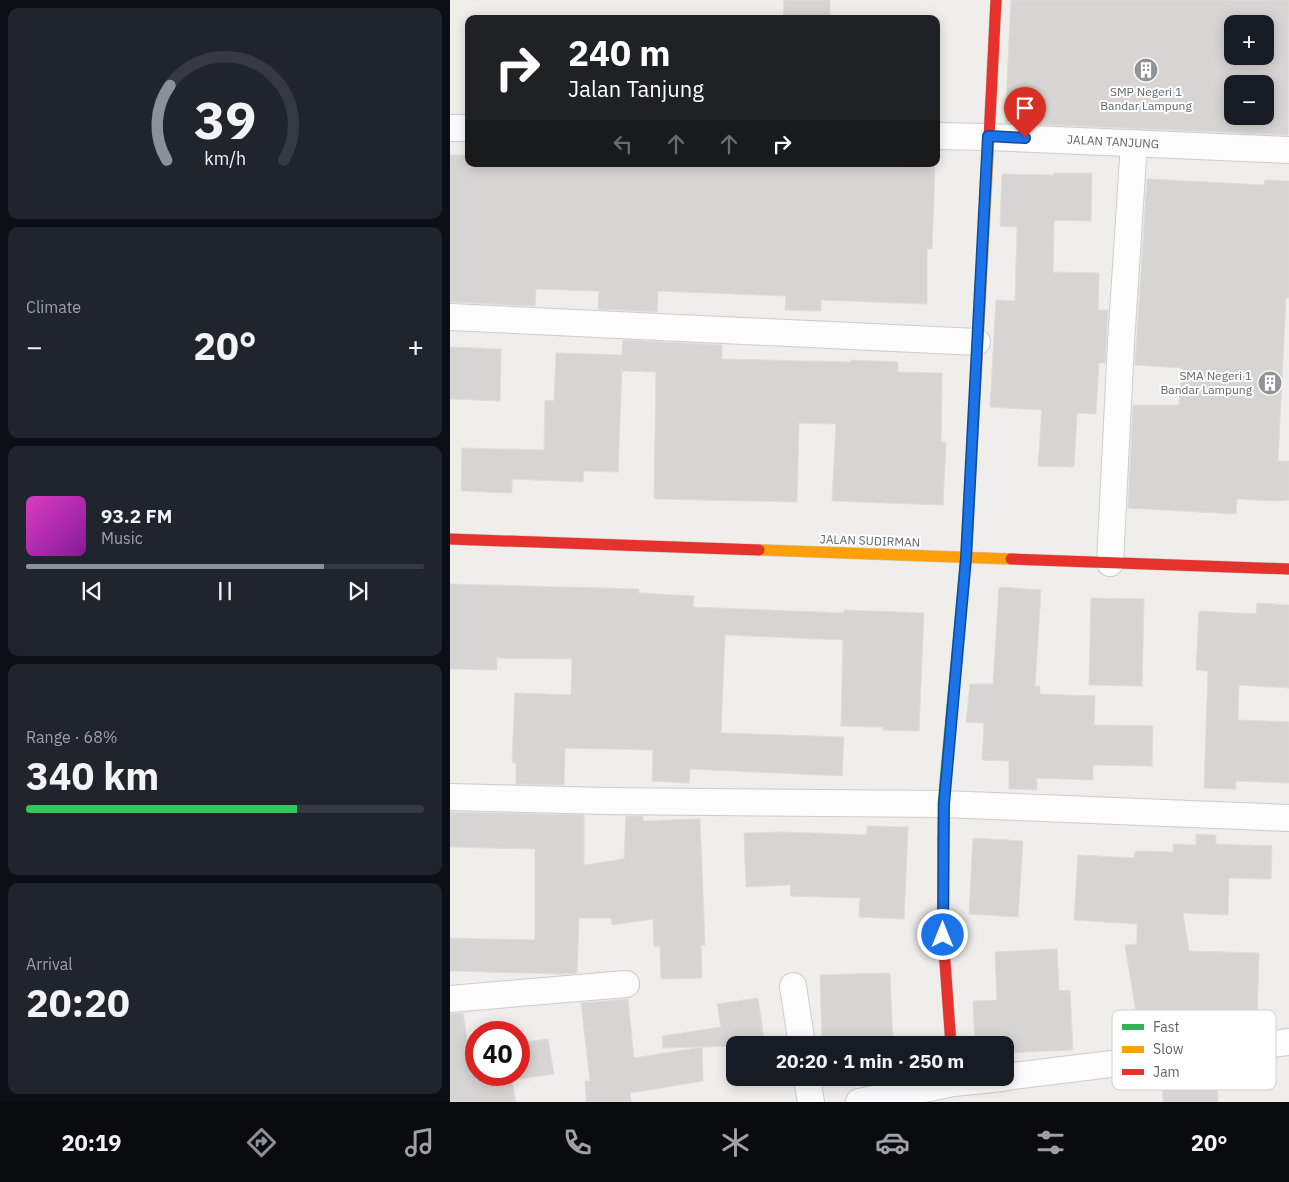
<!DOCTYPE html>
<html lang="en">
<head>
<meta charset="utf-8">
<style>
  body { margin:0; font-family:"IBM Plex Sans",sans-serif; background:#20242c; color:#f1f3f6; height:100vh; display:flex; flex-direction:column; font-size:19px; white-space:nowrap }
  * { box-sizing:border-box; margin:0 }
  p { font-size:16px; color:#9ea1a6 }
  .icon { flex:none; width:28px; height:28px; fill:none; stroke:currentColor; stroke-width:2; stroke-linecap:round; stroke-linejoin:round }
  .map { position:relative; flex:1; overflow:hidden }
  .details { display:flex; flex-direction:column; gap:8px; padding:8px; background:#0d0f14; width:450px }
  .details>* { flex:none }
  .guide { position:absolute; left:15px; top:15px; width:475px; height:152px; border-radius:10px; box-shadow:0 2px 12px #0003; background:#202124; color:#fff; overflow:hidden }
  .buttons { position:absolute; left:774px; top:15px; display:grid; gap:10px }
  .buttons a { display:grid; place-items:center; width:50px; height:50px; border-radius:10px; background:#171b24; box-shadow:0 2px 12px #0003; font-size:25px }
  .speed { position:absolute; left:15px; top:1021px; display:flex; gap:10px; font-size:25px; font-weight:700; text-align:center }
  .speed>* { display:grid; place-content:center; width:65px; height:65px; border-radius:50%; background:#171b24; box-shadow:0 2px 12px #0003; line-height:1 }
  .speed .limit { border:8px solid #d22; background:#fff; color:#111 }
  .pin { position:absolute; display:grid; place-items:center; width:42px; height:42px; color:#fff; margin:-51px -21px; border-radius:50% 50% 50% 0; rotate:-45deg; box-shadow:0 0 5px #0007 }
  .pin .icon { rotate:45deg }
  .me { position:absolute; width:55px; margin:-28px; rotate:0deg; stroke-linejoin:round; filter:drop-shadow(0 0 4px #0008) }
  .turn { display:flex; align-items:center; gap:18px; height:105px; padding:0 20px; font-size:22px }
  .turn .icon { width:65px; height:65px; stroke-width:2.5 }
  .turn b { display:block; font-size:35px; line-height:42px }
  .lanes { display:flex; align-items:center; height:48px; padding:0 20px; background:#0003; justify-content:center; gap:25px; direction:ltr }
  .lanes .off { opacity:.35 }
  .big { font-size:38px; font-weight:800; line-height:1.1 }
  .details .card { flex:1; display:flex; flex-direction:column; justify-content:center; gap:8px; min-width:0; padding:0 18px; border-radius:10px; background:#20242c }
  .details .dial { align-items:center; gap:0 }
  .dial svg { height:130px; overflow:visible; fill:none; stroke:#363941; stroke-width:7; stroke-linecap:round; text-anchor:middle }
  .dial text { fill:#f1f3f6; stroke:none }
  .song { display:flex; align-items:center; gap:15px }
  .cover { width:60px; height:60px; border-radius:8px; background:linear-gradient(135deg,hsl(310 70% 55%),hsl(290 70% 35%)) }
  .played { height:5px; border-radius:2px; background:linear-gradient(90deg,#8c9099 75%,#363941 75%) }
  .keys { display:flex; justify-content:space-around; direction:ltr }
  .heat { display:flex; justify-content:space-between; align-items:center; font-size:28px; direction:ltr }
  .charge { height:8px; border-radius:4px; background:linear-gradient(90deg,#34c759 68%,#363941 0) }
  .trip { position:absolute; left:276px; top:1036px; width:288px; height:50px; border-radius:10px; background:#171b24; box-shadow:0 2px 12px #0003; font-weight:800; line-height:50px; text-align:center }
  .menu { display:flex; height:80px; justify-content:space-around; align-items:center; background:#090b0e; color:#9ea1a6 }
  .menu .icon { width:35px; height:35px }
  .menu .on { color:#8c9099 }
  .menu b { font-size:22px; color:#f1f3f6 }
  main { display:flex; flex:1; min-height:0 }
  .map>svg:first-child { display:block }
  .building { fill:#d6d5d3; stroke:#deddd9; fill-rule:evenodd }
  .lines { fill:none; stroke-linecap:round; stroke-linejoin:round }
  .street-casing { stroke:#cbcccc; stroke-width:28 }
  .fast-casing { stroke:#cacacb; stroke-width:12 }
  .slow-casing { stroke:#cacacb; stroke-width:12 }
  .jam-casing { stroke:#cacacb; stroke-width:12 }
  .street { stroke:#fdfcfc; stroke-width:26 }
  .fast { stroke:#30b455; stroke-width:11 }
  .slow { stroke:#ff9f0a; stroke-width:11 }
  .jam { stroke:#e5322d; stroke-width:11 }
  .route-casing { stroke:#114b97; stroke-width:12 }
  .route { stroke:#1a73e8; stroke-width:9 }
  .labels { text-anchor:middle; stroke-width:4; stroke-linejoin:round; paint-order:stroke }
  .poi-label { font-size:12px; fill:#5f6368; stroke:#fff }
  .street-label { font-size:12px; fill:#5f6368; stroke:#fff }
  .key { fill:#fff; stroke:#cfd0d2; stroke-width:1 }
  .key-label { font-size:14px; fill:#5f6368 }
</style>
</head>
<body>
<main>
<section class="details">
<div class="card dial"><svg viewBox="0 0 100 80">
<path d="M14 69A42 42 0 1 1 86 69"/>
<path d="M14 69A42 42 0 0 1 16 23" stroke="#8c9099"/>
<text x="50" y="56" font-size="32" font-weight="700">39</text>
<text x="50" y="72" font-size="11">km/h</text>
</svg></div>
<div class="card"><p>Climate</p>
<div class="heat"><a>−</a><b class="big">20°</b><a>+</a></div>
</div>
<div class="card">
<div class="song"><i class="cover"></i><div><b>93.2 FM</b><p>Music</p></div></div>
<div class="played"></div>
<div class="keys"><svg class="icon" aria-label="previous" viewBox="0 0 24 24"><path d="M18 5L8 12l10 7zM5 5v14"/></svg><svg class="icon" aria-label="pause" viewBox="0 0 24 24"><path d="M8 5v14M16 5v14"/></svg><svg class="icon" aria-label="next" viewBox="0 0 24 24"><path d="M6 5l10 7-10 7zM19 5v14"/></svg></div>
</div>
<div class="card"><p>Range · 68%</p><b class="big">340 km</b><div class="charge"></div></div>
<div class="card"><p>Arrival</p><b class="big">20:20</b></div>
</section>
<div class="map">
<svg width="839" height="1102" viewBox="0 0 839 1102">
  <rect width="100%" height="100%" fill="#efeeea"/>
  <g class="building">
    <polygon points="334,0 380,0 380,19 333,19"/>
    <path d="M 561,0 L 839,0 L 838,135 L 555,123 ZM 782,24 L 815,24 L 815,56 L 782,56 ZM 782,84 L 815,84 L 815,116 L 782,116 Z"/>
    <polygon points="0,155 19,155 19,164 309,164 374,165 374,166 485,167 482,249 477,249 477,304 371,300 371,311 335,310 336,296 208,291 207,312 148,309 149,291 86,289 85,306 0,302"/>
    <polygon points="604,173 642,173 641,221 604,220 603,272 649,273 648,310 658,310 655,363 649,363 646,414 627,413 624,467 588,466 592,410 540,407 546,300 565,301 567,227 550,226 552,174 604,175"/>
    <polygon points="697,179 814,185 815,180 839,181 839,298 836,298 828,461 839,461 839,500 826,501 787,499 786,514 678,508 683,405 729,405 732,368 685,365"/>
    <polygon points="173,340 272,345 272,359 401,362 401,360 448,362 448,372 492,373 491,442 496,442 493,505 382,501 386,424 349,423 347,502 204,499 206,372 172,371 172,367 168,472 134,471 133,482 62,479 62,493 11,491 12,448 94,450 95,400 104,401 106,353 172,355"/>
    <polygon points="0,347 51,349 50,401 0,399"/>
    <polygon points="0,584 189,589 189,593 244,596 243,607 394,613 394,610 474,613 469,731 433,730 433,727 391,726 393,640 275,635 271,733 394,737 392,776 240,769 239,783 202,781 203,750 115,748 114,785 66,784 66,763 62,763 65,693 121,695 122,659 47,658 47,670 0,669"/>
    <polygon points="549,587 591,590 585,686 590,686 590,694 645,696 644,725 703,726 702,766 643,765 643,780 587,778 587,790 559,789 559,761 532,760 534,723 516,722 520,684 543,684"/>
    <polygon points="641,598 694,599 692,686 639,685"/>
    <polygon points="807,603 839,605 839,688 789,685 788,720 839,722 839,783 786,781 786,789 754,788 758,671 746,670 749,611 806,614"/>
    <polygon points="0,812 134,815 134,865 174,859 176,816 193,816 193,821 250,819 255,945 251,945 252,978 211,979 210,947 204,947 203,919 162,925 161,918 129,918 127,973 113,974 0,971 0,938 85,940 85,849 0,847"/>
    <polygon points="417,826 458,827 454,919 409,917 410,898 340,896 341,885 296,887 294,833 331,832 417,835"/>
    <polygon points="746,834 766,835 766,844 822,846 821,879 779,878 778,915 733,913 739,951 809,953 807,1019 733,1016 735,1030 690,1037 675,945 687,944 687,924 624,920 628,855 684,858 685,851 723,852 723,844 746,845"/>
    <polygon points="523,838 573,841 568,917 519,914"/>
    <polygon points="607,949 609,991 620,990 623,1050 555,1053 555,1045 525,1045 523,1001 547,1000 545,952"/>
    <polygon points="440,973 443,1042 372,1043 370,975"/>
    <polygon points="308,998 315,1045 213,1048 212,1036 271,1027 267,1004"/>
    <polygon points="178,999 184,1058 252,1047 253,1081 180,1093 181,1102 136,1102 135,1081 140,1081 131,1003"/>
    <polygon points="13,1013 19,1052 26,1051 26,1075 61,1075 66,1102 0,1102 0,1014"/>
    <polygon points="98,1039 104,1074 69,1079 69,1043"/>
    <polygon points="767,1077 768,1102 713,1102 712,1081"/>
  </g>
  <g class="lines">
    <defs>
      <g id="street">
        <polyline points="0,128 19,128"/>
        <polyline points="486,136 538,137 839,150"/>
        <polyline points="0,317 527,342"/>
        <polyline points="660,563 671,343 684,143"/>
        <polyline points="0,797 155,801 493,804 839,818"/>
        <polyline points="343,986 352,1045"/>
        <polyline points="0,999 176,984"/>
        <polyline points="555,1077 839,1042"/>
        <polyline points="357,1078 361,1102"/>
        <polyline points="409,1102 504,1083 552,1078"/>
      </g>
      <polyline id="fast" points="493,839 493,804 516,558 521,467"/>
      <g id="slow">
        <polyline points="521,467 539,138"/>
        <polyline points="309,550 561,559"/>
      </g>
      <g id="jam">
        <polyline points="539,138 546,0"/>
        <polyline points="0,539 309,550"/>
        <polyline points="561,559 839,569"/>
        <polyline points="493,839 493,935 501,1045"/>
      </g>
    </defs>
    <use href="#street" class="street-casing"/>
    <use href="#fast" class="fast-casing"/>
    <use href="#slow" class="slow-casing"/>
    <use href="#jam" class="jam-casing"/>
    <use href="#street" class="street"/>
    <use href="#fast" class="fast"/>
    <use href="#slow" class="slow"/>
    <use href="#jam" class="jam"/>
  </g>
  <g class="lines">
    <defs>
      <polyline id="route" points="493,935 494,804 516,558 538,136 575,138"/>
    </defs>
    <use href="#route" class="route-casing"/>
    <use href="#route" class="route"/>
  </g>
  <defs>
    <symbol id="building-disc" viewBox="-11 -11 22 22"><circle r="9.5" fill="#919496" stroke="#fff"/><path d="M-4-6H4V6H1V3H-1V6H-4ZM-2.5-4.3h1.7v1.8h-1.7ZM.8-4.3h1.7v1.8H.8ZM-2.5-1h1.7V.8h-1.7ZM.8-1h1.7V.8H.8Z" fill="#fff"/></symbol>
  </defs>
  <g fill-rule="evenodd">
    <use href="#building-disc" x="682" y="56" width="28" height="28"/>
    <use href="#building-disc" x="806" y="369" width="28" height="28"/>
  </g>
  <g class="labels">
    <g class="poi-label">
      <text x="696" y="96">SMP Negeri 1<tspan x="696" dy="14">Bandar Lampung</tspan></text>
      <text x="802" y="380" text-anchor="end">SMA Negeri 1<tspan x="802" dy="14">Bandar Lampung</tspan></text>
    </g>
    <g class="street-label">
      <text transform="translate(663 142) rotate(3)" y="4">JALAN TANJUNG</text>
      <text transform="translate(420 541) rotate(2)" y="4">JALAN SUDIRMAN</text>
    </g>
  </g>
  <rect x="662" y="1010" width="164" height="80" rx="8" class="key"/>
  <rect x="672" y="1024" width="22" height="6" fill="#30b455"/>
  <rect x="672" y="1046" width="22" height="7" fill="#ff9f0a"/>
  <rect x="672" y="1069" width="22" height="6" fill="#e5322d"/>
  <g class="key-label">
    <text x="703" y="1032">Fast</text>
    <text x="703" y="1054">Slow</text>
    <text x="703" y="1077">Jam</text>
  </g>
</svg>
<div class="buttons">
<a>+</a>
<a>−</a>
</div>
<div class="speed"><div class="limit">40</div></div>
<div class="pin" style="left:575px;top:138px;background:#d93025"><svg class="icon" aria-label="arrive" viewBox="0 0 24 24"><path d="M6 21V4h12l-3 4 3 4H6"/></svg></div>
<svg class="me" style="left:493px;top:935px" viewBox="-20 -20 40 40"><circle r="17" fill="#1a73e8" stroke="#fff" stroke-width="3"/><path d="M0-11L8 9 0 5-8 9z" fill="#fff"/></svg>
<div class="trip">20:20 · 1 min · 250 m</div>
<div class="guide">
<div class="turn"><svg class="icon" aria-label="right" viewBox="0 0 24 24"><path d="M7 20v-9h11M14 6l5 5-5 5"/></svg><div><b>240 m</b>Jalan Tanjung</div></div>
<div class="lanes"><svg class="icon off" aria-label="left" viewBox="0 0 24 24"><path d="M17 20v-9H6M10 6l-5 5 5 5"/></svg><svg class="icon off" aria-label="ahead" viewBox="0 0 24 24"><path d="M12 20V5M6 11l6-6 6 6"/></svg><svg class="icon off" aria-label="ahead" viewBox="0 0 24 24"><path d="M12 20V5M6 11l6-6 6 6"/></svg><svg class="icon" aria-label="right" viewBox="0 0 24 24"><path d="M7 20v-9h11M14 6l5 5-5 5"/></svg></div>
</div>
</div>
</main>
<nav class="menu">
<b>20:19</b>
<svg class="icon on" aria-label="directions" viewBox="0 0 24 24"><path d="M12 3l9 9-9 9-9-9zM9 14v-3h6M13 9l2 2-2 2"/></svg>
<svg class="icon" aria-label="music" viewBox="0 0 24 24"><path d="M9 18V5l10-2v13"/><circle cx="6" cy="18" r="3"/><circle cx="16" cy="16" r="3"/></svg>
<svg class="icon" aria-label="phone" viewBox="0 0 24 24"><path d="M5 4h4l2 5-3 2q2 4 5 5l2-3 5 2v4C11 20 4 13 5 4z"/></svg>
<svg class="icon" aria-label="climate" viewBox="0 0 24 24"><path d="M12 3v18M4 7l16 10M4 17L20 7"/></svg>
<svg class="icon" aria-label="car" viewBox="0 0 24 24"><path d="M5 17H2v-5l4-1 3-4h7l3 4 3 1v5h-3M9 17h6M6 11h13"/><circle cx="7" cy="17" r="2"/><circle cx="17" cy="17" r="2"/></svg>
<svg class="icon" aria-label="filters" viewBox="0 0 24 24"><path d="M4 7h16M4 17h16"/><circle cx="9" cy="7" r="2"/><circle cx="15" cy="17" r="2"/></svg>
<b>20°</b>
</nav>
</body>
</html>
